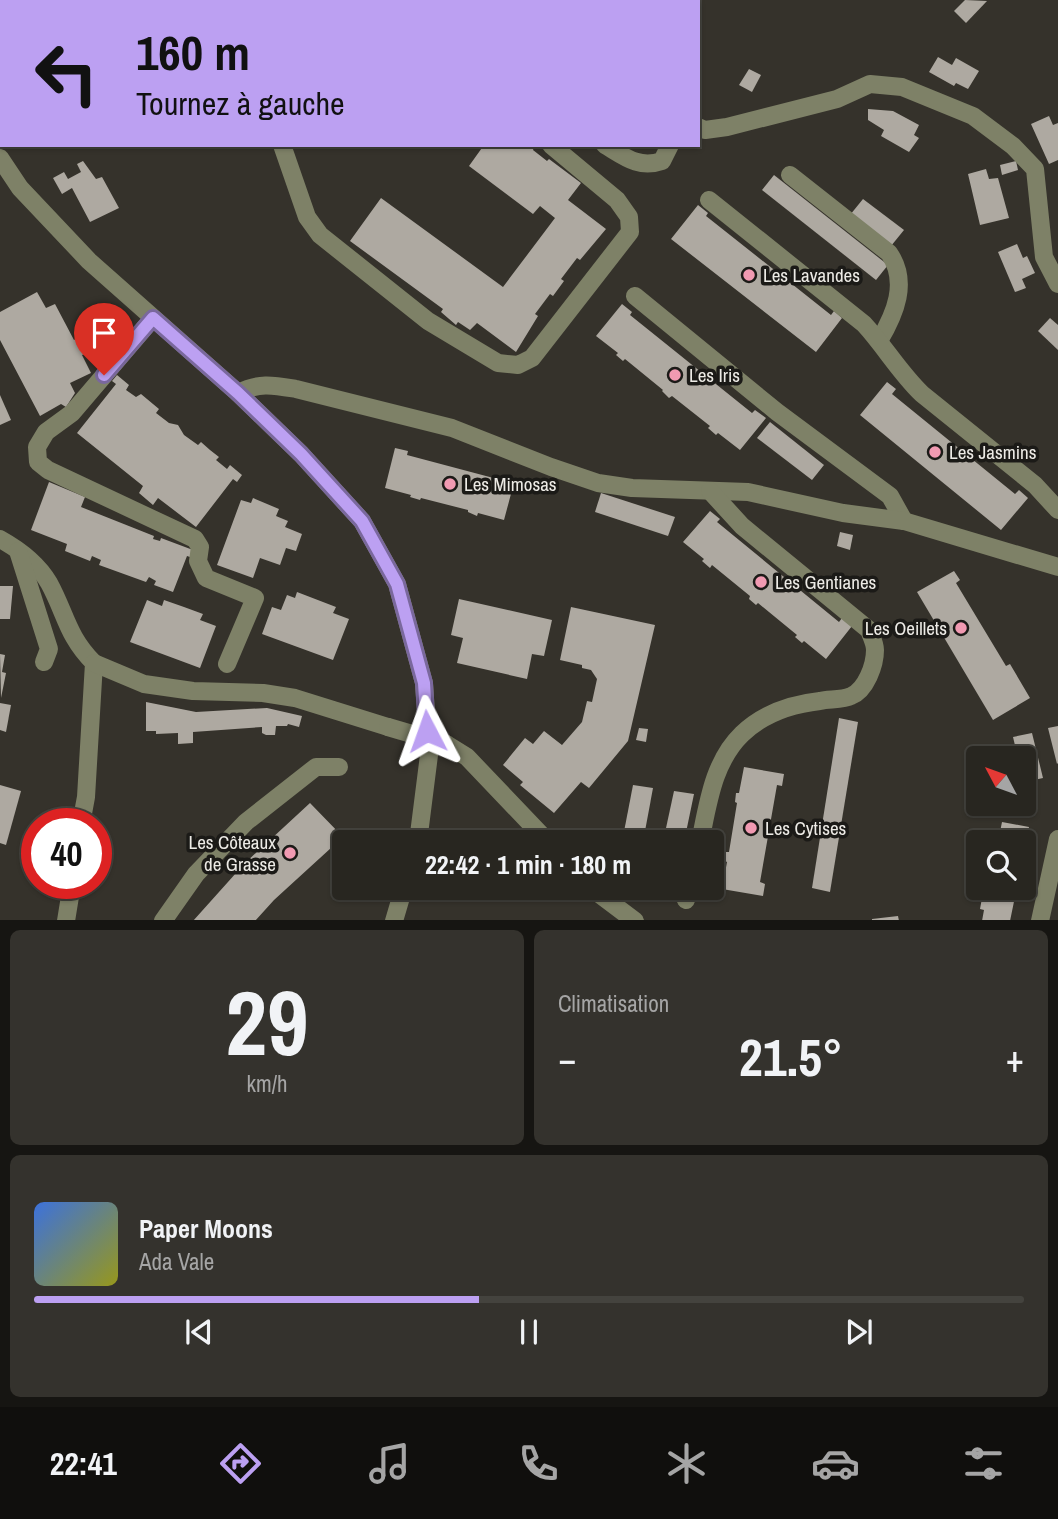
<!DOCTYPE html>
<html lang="fr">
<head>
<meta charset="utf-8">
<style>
  body { margin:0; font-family:"Archivo Narrow",sans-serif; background:#34322d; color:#f1f3f6; height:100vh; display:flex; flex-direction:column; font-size:26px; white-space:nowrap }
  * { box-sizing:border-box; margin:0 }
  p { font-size:23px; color:#a5a5a5 }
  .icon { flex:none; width:38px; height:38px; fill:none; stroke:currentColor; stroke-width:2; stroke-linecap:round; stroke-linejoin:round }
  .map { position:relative; height:920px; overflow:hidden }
  .side { display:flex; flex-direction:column; gap:10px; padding:10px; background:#161512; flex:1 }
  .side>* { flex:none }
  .top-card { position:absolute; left:0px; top:0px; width:700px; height:147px; box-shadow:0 2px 5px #0004,0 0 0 2px #44433e; background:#bca0f2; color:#111; overflow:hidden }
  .needle { width:46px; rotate:311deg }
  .buttons { position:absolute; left:966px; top:746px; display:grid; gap:14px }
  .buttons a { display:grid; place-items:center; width:70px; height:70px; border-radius:7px; background:#282620; box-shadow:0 2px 5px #0004,0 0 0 2px #44433e; font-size:35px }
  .speed { position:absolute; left:21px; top:808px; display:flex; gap:14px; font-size:35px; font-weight:700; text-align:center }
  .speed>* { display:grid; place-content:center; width:91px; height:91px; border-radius:50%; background:#282620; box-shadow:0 2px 5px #0004,0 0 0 2px #44433e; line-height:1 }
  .speed .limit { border:10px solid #d22; background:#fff; color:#111 }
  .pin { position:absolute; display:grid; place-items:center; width:60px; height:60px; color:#fff; margin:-72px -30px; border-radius:50% 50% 50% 0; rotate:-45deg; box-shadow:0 0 7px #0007 }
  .pin .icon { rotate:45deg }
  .me { position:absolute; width:77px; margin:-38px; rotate:356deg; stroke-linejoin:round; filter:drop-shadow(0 0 5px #0008) }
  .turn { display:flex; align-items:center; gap:24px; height:147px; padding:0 21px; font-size:32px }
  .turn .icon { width:91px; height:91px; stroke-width:2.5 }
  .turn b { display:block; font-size:49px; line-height:60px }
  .big { font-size:52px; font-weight:700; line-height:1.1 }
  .side .widget { flex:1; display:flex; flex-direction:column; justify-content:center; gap:10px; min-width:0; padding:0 24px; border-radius:10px; background:#34322d }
  .side .dial { align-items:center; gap:0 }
  .dial b { font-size:91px; line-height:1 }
  .song { display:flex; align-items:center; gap:21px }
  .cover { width:84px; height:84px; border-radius:10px; background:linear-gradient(135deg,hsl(220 70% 55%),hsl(60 70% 35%)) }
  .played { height:7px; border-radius:4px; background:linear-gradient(90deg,#bca0f2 45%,#44433e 45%) }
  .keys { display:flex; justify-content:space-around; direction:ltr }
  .heat { display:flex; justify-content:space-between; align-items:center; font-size:38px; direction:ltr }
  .side .tiles { flex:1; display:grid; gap:10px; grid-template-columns:1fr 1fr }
  .widget:last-child { grid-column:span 2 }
  .trip { position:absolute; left:332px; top:830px; width:392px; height:70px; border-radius:7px; background:#282620; box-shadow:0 2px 5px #0004,0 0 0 2px #44433e; font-weight:700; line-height:70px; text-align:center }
  .menu { display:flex; height:112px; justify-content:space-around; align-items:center; background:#100f0d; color:#a5a5a5 }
  .menu .icon { width:49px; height:49px }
  .menu .selected { color:#bca0f2 }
  .menu b { font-size:32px; color:#f1f3f6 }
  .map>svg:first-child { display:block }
  .building { fill:#aea9a1 }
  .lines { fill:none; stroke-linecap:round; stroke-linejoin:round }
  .minor { stroke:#7e8167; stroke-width:18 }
  .minor-bridge { stroke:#7e8167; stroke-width:18 }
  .route-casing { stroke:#7a689d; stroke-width:18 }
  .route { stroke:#bca0f2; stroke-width:12 }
  .poi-dot { fill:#f19ab2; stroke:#1b1a17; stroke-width:2.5 }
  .labels { text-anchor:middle; stroke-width:7; stroke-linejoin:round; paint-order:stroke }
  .poi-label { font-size:19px; fill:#edebe6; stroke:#1b1a17; text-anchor:start }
</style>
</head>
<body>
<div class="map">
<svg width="1058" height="921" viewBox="0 0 1058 921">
  <rect width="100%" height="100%" fill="#35322b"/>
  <g class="building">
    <polygon points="965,0 987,1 966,23 954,11"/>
    <polygon points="938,57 952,65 956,58 979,71 968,89 956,83 954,86 929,72"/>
    <polygon points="749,69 761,75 752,92 739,85"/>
    <polygon points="868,109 893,111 919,125 914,135 919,138 909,152 881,136 884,130 868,120"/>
    <polygon points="1049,116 1053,125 1058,123 1058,160 1049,164 1031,124"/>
    <polygon points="484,145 531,145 534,147 533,150 547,161 549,159 581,183 568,200 606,229 580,260 577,258 561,279 564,281 553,296 550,294 535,314 538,316 516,352 477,323 470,330 458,322 456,325 441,312 443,309 350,241 381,198 503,287 555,218 540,206 533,214 469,166"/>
    <polygon points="83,161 96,179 102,177 119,208 90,222 72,188 62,194 53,178 64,172 68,179 81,172 77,164"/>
    <polygon points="1016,161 1018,170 1002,175 1000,165"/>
    <polygon points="986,169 989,179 998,178 1009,218 980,225 968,174"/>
    <polygon points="774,175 888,265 876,280 762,190"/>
    <polygon points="863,199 904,230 891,246 850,215"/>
    <polygon points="698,205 708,213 706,216 831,315 834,311 842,318 816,352 671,239"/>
    <polygon points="1017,244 1023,258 1027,256 1035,273 1022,279 1026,288 1015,292 998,252"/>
    <polygon points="37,292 46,308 55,304 74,340 79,337 87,353 82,355 91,373 70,383 75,393 66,407 61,404 40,416 0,340 0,312"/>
    <polygon points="622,304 632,312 630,315 752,413 755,410 766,418 740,450 718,433 716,435 708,428 710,426 672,396 669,398 662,391 663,390 625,359 623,361 616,355 618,353 596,336"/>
    <polygon points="1050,318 1058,325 1058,350 1038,331"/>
    <polygon points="117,375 129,385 126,390 136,397 141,394 159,409 156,413 169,423 178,425 184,435 198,445 201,442 210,450 219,457 216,460 227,469 230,465 242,475 237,482 233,479 196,527 158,498 153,505 139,493 143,486 77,433 116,384 112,381"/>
    <polygon points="887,382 896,389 892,394 1015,494 1019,490 1028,498 1001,530 860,415"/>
    <polygon points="0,395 11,420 0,425"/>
    <polygon points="770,422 824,465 812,480 757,438"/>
    <polygon points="395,448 408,451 407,455 501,480 502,476 515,479 504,520 478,513 477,516 468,512 468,510 421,498 420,500 410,497 411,495 385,488"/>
    <polygon points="49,482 85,497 81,507 154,536 153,539 160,541 161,538 193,550 190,557 187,556 173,592 154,585 156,581 149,577 146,582 99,565 101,560 92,556 90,561 65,551 67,544 31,530"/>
    <polygon points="601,493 675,517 668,536 595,512"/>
    <polygon points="253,498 279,509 276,516 288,521 285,527 302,534 296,551 286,548 280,565 260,558 253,578 217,565 241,500 251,503"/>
    <polygon points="710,511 720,519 717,522 839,622 842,618 852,626 826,659 804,641 802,643 795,637 797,635 758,603 756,605 749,599 750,596 712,565 710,568 702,561 704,559 683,542"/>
    <polygon points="840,532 853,535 850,550 837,546"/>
    <polygon points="954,571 960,580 956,583 1006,666 1010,664 1030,698 993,720 917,592"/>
    <polygon points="0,586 13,586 10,619 0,619"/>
    <polygon points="297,592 336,607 333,613 349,619 333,660 262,634 272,607 281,610 287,595 295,598"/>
    <polygon points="459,599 552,620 544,656 532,654 527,679 457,663 463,638 451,635"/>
    <polygon points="147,600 162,606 164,600 184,607 203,614 200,620 216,626 200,668 130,642"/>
    <polygon points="571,607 655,625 628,741 589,788 581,782 554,813 520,785 523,782 503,765 525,738 533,744 544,731 562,745 582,722 587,701 592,702 597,679 591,670 582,668 582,665 560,660"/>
    <polygon points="0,654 5,655 2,672 6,673 1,698"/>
    <polygon points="146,702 196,712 267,708 302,716 299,727 288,724 287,726 276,726 275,735 266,735 262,733 262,727 193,732 193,743 178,744 178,733 156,734 156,731 146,731"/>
    <polygon points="0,703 11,705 6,732 0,730"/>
    <polygon points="839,718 858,722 830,892 812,888"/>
    <polygon points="1058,726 1058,763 1057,764 1048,728"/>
    <polygon points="639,728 648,729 646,742 636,740"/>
    <polygon points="1032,733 1043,778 1025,782 1024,758 1018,758 1013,737"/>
    <polygon points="744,767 784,774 782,786 777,785 760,882 765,884 763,896 722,889 727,862 725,861 726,852 729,852 737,803 735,802 736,793 739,793"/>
    <polygon points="0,785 21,791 6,845 0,843"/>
    <polygon points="633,785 653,788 643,842 622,842"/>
    <polygon points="674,791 694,794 684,842 663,842"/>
    <polygon points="310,803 343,837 274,900 255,921 193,921 245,863"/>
    <polygon points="1002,822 1029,827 1025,847 1024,842 998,842"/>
    <polygon points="654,887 675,887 673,897 653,893"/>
    <polygon points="989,887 1017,887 1010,921 982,921 984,910 980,909 982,898 987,899"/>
    <polygon points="898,916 899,921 872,921 872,919"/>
  </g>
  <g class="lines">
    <g class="minor">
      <polyline points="140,0 141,2"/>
      <polyline points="507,2 507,0"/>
      <polyline points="698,127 705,130 727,127 837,99 870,84 902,87 973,116 1013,146 1035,169 1044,257 1058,284"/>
      <polyline points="282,145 307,217 320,235 428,321 498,363 518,365 532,358 630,232 629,217 617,200 551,145"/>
      <path d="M 605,145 C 625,157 639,169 662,161 L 670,145"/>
      <polyline points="0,158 20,188 89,261 238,393 301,454 362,521 397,584 424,683 429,755 418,842"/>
      <path d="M 790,175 L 889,253 C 909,282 895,314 879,341"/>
      <path d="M 709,200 L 864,324 C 885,347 900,373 922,394 L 1035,485 L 1058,510"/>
      <polyline points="635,296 777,412 890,496 904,521"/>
      <polyline points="153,318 72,413 46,432 37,447 38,462 48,470 195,539 200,547 198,561 206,578 255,598 227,664"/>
      <path d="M 238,393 C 260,382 273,385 296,389 L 452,428 L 551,467 L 598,483 L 632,488 L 748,492 L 843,513 L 904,521 L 1058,567"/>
      <path d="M 0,539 C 18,549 38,564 49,583 C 66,614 67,636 94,663 L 86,797 L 81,824"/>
      <polyline points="18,551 49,649 44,662"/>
      <polyline points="94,663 144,684 193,691 263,693 295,698 388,727"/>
      <polyline points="446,744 467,757 548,842"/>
      <path d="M 700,842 C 708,804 713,762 742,734 C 763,714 792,704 820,701 C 829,699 843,700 851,696 C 866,690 875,665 875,650 C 875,643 871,636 869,630 L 742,526 L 710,491"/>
      <polyline points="590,887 635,921"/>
      <polyline points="686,900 689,887"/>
      <polyline points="66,921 72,884"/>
      <polyline points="163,921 196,874 246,822 316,767 339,767"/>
      <polyline points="394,921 404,887"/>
      <polyline points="1040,921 1058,839"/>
    </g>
    <polyline class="minor-bridge" points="388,727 446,744"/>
  </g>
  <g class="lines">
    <defs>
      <polyline id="route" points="104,375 153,318 238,393 301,454 362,521 397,584 424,683 427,731"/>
    </defs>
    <use href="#route" class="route-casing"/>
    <use href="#route" class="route"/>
  </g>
  <g class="poi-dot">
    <circle cx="749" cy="275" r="7"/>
    <circle cx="675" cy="375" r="7"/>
    <circle cx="935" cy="452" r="7"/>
    <circle cx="450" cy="484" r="7"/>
    <circle cx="761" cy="582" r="7"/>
    <circle cx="961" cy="628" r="7"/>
    <circle cx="751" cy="828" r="7"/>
    <circle cx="290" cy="853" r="7"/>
  </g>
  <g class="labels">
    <g class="poi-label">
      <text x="763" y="282">Les Lavandes</text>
      <text x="689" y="382">Les Iris</text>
      <text x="949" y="459">Les Jasmins</text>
      <text x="464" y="491">Les Mimosas</text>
      <text x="775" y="589">Les Gentianes</text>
      <text x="947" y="635" text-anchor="end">Les Oeillets</text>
      <text x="765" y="835">Les Cytises</text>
      <text x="276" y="849" text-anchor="end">Les Côteaux<tspan x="276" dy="22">de Grasse</tspan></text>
    </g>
  </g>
</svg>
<div class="buttons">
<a><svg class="needle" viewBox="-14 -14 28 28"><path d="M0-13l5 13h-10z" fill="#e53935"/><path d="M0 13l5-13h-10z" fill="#a5a5a5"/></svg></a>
<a><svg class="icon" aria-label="search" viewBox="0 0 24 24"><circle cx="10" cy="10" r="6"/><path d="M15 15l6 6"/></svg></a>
</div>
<div class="speed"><div class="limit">40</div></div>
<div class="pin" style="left:104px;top:375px;background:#d93025"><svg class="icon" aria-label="arrive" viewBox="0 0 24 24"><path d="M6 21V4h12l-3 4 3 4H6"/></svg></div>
<svg class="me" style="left:427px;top:731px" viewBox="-20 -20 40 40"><path d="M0-17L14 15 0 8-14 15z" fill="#bca0f2" stroke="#fff" stroke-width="4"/></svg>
<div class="trip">22:42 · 1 min · 180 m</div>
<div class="top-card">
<div class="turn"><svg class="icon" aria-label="left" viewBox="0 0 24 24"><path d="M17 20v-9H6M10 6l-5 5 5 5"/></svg><div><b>160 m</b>Tournez à gauche</div></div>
</div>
</div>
<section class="side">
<div class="tiles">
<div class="widget dial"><b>29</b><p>km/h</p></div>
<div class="widget"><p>Climatisation</p>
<div class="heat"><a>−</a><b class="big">21.5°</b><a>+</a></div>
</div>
<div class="widget">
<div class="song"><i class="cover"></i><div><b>Paper Moons</b><p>Ada Vale</p></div></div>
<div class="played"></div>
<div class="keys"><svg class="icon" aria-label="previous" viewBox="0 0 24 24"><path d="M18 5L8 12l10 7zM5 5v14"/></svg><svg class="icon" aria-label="pause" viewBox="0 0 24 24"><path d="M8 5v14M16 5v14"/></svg><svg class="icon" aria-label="next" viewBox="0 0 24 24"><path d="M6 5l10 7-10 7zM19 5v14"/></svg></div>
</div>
</div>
</section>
<nav class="menu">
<b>22:41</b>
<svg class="icon selected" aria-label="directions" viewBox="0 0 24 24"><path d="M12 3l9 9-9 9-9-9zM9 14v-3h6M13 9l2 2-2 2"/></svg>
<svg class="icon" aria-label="music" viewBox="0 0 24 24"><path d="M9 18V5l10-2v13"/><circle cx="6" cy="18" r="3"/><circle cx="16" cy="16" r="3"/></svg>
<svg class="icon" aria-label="phone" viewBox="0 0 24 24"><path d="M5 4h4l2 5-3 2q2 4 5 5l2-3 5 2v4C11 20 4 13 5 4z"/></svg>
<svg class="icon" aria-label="climate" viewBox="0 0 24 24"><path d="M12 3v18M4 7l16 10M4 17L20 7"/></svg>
<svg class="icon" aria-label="car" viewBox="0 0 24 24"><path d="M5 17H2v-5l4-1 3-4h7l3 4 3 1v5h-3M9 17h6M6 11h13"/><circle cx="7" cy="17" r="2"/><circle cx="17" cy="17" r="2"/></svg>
<svg class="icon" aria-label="filters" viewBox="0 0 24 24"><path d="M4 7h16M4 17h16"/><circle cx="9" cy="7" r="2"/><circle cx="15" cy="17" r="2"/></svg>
</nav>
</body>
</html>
